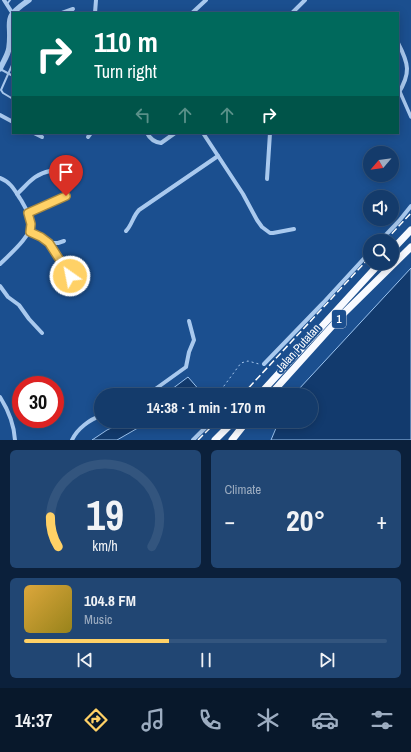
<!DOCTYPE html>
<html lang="en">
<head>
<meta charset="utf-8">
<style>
  body { margin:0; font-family:"Archivo Narrow",sans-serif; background:#214673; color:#f1f3f6; height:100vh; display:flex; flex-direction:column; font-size:15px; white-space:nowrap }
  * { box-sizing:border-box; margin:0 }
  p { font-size:13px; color:#9dadc1 }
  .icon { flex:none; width:22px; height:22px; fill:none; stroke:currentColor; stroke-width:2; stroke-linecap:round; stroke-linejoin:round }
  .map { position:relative; height:440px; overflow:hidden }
  .drawer { display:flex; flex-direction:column; gap:10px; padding:10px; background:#0b203b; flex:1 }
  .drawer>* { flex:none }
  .banner { position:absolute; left:12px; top:12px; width:387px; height:122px; border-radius:0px; box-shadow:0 2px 10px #0003,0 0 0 1px #33557e; background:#00695c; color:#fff; overflow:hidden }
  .needle { width:26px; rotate:241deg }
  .fabs { position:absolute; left:363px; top:146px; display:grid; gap:8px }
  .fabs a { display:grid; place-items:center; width:36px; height:36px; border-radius:50%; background:#143b6b; box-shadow:0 2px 10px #0003,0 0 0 1px #33557e; font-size:20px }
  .speed { position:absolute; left:12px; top:376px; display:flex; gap:8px; font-size:20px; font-weight:700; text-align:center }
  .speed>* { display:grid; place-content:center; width:52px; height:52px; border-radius:50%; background:#143b6b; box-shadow:0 2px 10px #0003,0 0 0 1px #33557e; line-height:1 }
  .speed .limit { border:6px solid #d22; background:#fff; color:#111 }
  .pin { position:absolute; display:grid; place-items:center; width:34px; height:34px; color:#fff; margin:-41px -17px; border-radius:50% 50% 50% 0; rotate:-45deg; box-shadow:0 0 4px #0007 }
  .pin .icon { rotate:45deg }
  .me { position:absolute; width:44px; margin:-22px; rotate:327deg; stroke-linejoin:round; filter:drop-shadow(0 0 3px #0008) }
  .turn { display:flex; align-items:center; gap:14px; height:84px; padding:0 16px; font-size:18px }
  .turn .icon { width:52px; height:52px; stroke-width:2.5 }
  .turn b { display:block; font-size:28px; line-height:34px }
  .lanes { display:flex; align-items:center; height:38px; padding:0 16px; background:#0003; justify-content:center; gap:20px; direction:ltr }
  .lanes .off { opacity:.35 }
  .big { font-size:30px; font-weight:700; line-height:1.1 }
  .drawer .widget { flex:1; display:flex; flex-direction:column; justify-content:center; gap:6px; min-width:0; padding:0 14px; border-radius:6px; background:#214673 }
  .drawer .dial { align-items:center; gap:0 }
  .dial svg { height:104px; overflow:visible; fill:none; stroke:#33557e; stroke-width:7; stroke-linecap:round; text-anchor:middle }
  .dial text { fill:#f1f3f6; stroke:none }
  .song { display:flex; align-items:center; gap:12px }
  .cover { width:48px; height:48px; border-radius:6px; background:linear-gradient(135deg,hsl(40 70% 55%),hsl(50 70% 35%)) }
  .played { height:4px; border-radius:2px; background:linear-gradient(90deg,#ffd166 40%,#33557e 40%) }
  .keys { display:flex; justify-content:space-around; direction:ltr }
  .heat { display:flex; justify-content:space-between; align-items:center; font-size:22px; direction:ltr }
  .drawer .tiles { flex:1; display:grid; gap:10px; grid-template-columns:1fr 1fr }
  .widget:last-child { grid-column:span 2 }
  .trip { position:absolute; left:94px; top:388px; width:224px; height:40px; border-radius:20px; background:#143b6b; box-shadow:0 2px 10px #0003,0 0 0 1px #33557e; font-weight:700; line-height:40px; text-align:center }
  .dock { display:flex; height:64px; justify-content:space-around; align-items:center; background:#08182b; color:#9dadc1 }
  .dock .icon { width:28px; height:28px }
  .dock .active { color:#ffd166 }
  .dock b { font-size:18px; color:#f1f3f6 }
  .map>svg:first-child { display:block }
  .water { fill:#123a6d; stroke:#9cc4f0 }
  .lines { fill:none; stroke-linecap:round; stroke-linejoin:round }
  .path { stroke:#a9c9ee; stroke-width:1; stroke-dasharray:2 3; stroke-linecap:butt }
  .service { stroke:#a9c9ee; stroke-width:2 }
  .pedestrian { stroke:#a9c9ee; stroke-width:3.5 }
  .minor { stroke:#a9c9ee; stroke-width:4 }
  .tertiary { stroke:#a9c9ee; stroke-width:5.5 }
  .trunk { stroke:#f8faff; stroke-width:7 }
  .rail { stroke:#fff; stroke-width:1.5; stroke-dasharray:7 3; stroke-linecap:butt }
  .route-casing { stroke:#a68842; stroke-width:10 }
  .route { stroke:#ffd166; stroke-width:7 }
  .labels { text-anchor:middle; stroke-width:4; stroke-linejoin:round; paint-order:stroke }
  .shield { fill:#1b4f8f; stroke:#bbcadd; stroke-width:1 }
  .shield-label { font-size:11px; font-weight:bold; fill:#fff }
  .street-label { font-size:12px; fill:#fff; stroke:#1b4f8f }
</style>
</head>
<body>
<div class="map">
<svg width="411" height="440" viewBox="0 0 411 440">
  <rect width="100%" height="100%" fill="#1b4f8f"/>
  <g class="water">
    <polygon points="411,268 411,440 271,440 279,421 311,421 311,395 294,395 298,390"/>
    <polygon points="188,377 201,392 196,395 164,395"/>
    <polygon points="126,421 150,421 117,440 92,440 107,430"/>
  </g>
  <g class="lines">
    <polyline class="path" points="219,395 221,390 241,363 248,361 259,364"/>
    <g class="service">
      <polyline points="7,4 10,0"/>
      <polyline points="13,63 1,90 3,93 13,99"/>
      <polyline points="2,70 13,76"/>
    </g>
    <polyline class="pedestrian" points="400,92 411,117"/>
    <g class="minor">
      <polyline points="4,0 11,11"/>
      <polyline points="62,13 73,9"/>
      <polyline points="95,13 96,0"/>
      <polyline points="192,13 206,0"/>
      <polyline points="292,13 305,0"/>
      <path d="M 398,43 C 409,64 411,73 398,94"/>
      <polyline points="0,115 13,122"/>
      <polyline points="34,133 42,137"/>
      <path d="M 147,133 C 150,139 154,142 161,143 L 175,133"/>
      <polyline points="203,133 243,194 257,220 262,227 270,233 273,233 294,229"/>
      <polyline points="88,137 91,133"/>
      <path d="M 0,178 C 11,182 15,191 21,200 C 25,207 30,215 31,223 C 32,236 9,255 0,264"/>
      <polyline points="267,179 270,133"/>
      <path d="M 17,194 C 28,184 34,174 50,171"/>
      <polyline points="28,213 66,197"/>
      <path d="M 126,231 C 132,225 133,216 139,210 L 218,156"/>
      <polyline points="29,232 41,237 49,243 58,243 64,241"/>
      <polyline points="380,241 399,221 411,206"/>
      <polyline points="49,243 71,276"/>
      <polyline points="0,286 8,297 19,305 29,319 42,333"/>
      <polyline points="264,364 323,303 370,252"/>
      <polyline points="147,395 186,367 189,352 194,340 189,321"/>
      <path d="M 0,397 C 9,411 14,424 15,440"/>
      <path d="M 72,440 C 77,429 90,419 101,416"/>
      <polyline points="193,440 212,421"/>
    </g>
    <path class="tertiary" d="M 0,69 C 3,62 8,55 9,48 C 13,19 0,20 29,0"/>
    <g class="trunk">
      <polyline points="392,250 411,230"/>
      <polyline points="259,395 380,263"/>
      <polyline points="270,395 343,314 411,247"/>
      <polyline points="215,440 234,421"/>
      <polyline points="232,440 247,421"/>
    </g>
    <g class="rail">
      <polyline points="385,241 411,213"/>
      <polyline points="242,395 370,257"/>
      <polyline points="198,440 217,421"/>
    </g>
  </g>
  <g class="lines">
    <defs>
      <polyline id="route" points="66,196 28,213 31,224 30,232 41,237 49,243 70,276"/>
    </defs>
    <use href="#route" class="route-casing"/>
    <use href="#route" class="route"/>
  </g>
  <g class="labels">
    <rect class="shield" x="332" y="310" width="14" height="18" rx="3"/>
    <g class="shield-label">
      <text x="339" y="323">1</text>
    </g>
    <g class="street-label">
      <text transform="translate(298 348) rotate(-48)" y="4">Jalan Putatan</text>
    </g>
  </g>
</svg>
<div class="fabs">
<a><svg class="needle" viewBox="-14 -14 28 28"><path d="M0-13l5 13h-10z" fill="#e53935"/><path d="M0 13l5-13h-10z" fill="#9dadc1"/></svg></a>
<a><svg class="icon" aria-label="sound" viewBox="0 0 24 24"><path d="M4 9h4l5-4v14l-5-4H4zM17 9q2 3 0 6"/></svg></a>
<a><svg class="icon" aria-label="search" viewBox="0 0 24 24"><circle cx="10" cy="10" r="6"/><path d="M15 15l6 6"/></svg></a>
</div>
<div class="speed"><div class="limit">30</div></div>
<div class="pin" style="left:66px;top:196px;background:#d93025"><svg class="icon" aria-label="arrive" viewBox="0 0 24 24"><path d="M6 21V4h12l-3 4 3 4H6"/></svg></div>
<svg class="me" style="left:70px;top:276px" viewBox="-20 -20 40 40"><circle r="17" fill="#ffd166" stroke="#fff" stroke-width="3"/><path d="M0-11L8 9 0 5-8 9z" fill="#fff"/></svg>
<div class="trip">14:38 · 1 min · 170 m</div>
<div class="banner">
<div class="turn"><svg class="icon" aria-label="right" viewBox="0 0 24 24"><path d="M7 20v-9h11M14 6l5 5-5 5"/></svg><div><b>110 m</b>Turn right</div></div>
<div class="lanes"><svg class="icon off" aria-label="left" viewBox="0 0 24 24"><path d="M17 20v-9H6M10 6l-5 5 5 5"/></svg><svg class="icon off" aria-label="ahead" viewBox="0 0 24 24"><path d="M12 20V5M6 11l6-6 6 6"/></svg><svg class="icon off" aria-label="ahead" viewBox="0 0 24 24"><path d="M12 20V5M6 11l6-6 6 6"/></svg><svg class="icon" aria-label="right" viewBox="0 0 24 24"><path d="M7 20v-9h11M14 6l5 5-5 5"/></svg></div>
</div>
</div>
<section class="drawer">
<div class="tiles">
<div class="widget dial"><svg viewBox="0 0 100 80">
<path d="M14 69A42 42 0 1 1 86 69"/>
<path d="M14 69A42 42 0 0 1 8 46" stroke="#ffd166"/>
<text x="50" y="56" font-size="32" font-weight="700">19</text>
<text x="50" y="72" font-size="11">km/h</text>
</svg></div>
<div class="widget"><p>Climate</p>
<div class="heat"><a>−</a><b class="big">20°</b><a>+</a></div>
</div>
<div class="widget">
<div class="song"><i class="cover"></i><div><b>104.8 FM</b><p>Music</p></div></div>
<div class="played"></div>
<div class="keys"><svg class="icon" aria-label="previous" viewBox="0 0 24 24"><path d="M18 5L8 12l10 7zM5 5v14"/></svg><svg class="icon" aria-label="pause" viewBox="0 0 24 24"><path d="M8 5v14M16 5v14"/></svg><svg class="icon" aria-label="next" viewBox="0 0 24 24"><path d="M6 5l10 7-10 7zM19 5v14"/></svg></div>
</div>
</div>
</section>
<nav class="dock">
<b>14:37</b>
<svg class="icon active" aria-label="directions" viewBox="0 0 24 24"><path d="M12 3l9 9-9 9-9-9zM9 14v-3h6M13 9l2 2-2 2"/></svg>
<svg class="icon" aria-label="music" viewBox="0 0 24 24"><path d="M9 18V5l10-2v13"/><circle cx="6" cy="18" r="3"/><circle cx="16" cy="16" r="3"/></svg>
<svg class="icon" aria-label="phone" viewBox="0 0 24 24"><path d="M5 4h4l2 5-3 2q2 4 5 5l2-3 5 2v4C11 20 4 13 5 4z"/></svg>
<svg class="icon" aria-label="climate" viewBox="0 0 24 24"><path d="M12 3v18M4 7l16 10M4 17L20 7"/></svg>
<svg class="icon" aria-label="car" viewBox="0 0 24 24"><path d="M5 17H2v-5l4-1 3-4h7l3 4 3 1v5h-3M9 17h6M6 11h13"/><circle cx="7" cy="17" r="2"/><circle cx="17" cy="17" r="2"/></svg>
<svg class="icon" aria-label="filters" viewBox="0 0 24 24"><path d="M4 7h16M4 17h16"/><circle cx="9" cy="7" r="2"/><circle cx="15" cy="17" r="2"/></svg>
</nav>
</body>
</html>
